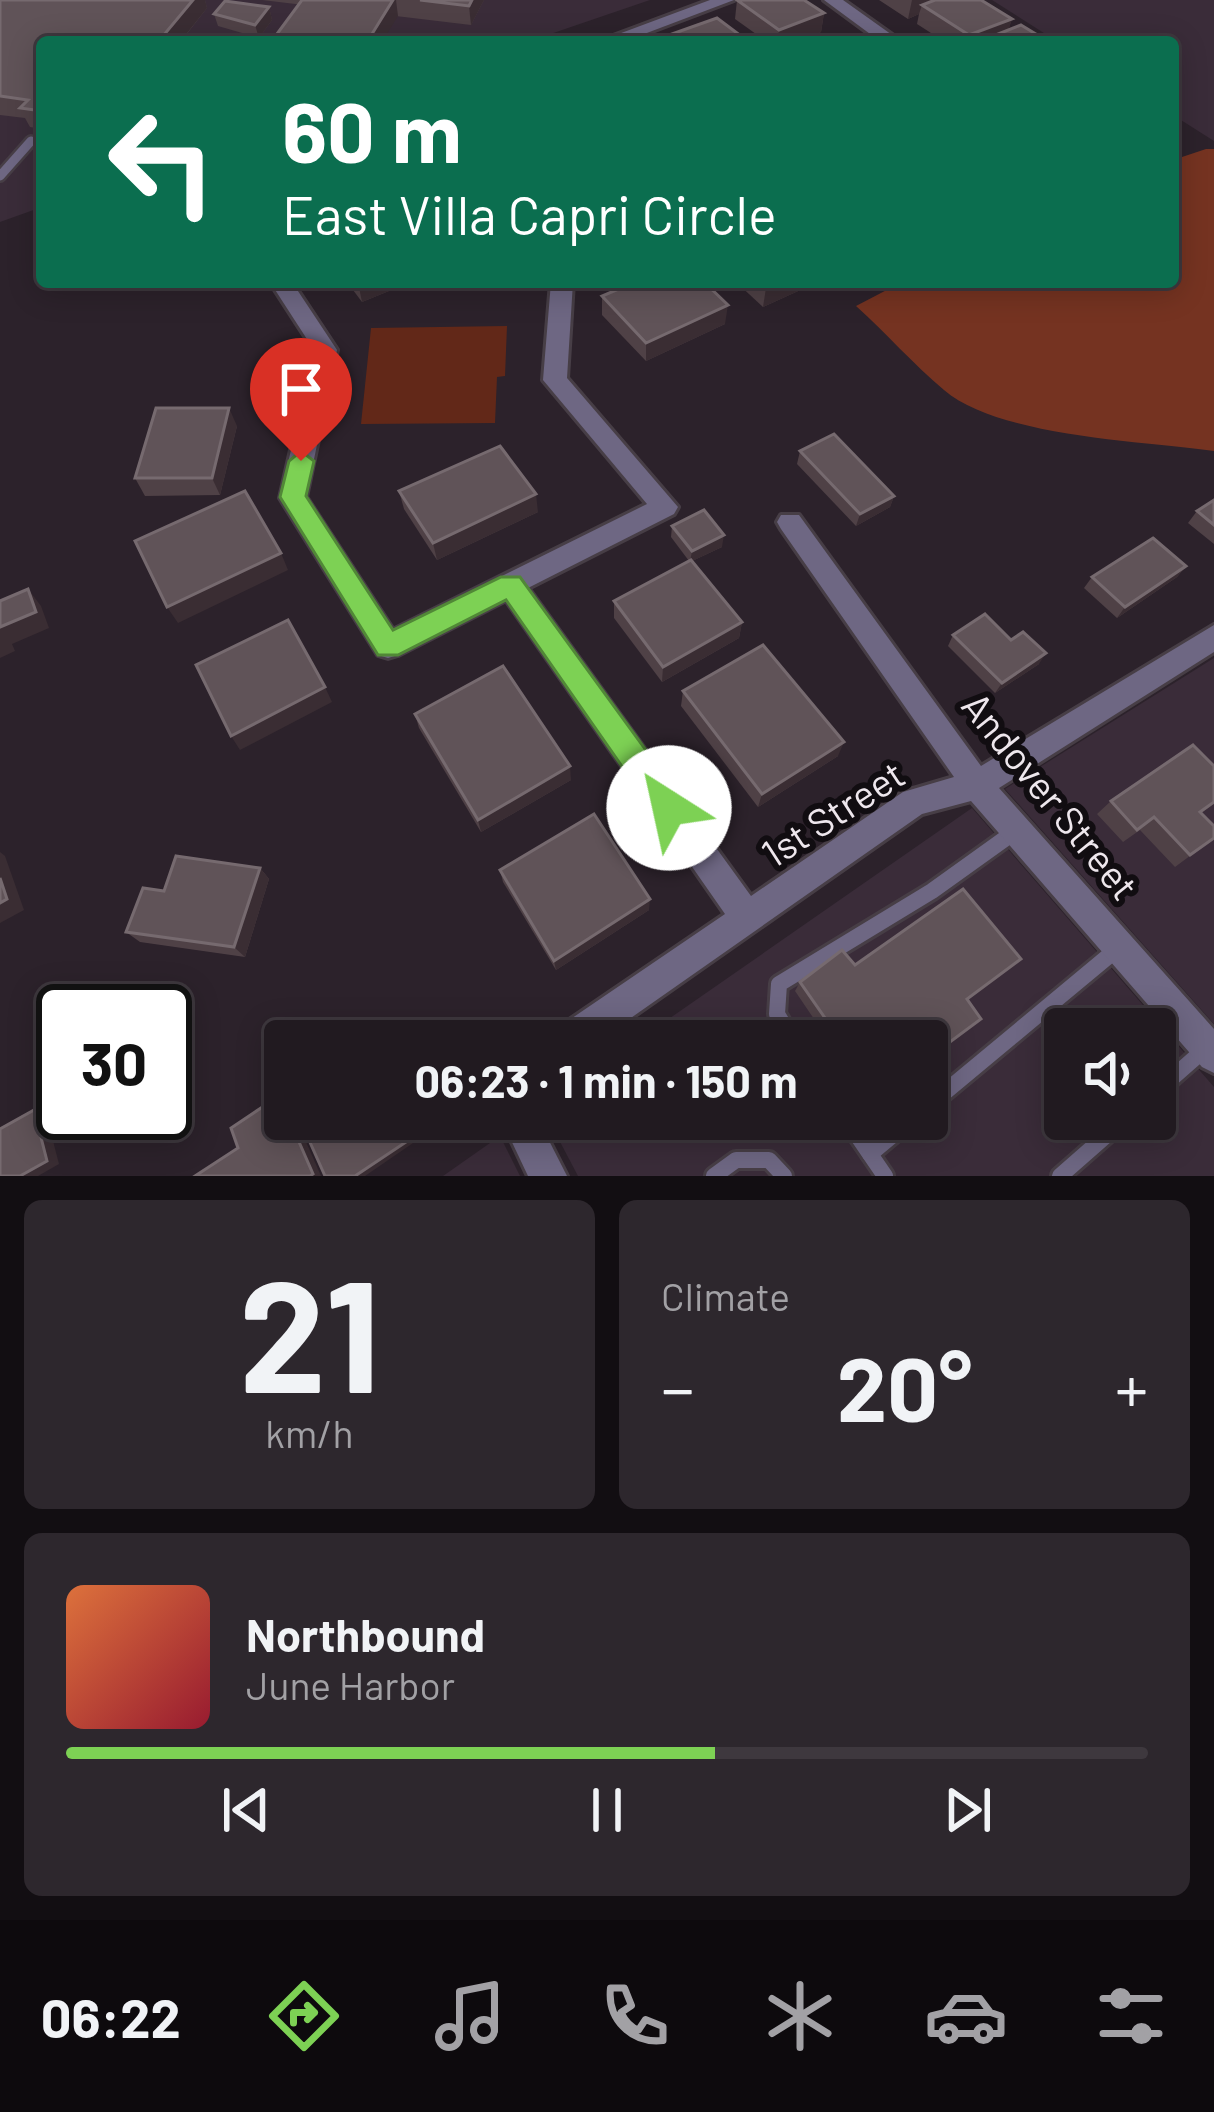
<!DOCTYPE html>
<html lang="en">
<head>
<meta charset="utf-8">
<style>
  body { margin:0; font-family:Barlow,sans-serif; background:#2d272d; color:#f1f3f6; height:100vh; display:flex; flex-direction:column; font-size:45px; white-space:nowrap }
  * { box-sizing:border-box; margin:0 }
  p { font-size:39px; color:#a2a1a5 }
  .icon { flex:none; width:66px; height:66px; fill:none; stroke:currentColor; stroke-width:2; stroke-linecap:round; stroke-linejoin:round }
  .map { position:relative; height:1176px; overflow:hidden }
  .panel { display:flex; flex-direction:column; gap:24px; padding:24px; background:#120e12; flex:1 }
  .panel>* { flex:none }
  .guide { position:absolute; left:36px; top:36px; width:1143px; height:252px; border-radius:12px; box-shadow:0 6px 30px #0003,0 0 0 3px #3e383e; background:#0b6e4f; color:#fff; overflow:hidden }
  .controls { position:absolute; left:1044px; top:1008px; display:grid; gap:24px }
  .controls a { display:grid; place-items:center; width:132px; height:132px; border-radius:12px; background:#211a20; box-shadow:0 6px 30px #0003,0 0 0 3px #3e383e; font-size:60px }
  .speed { position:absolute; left:36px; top:984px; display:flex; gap:24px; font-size:60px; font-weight:700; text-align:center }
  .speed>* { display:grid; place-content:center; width:156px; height:156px; border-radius:50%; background:#211a20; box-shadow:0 6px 30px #0003,0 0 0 3px #3e383e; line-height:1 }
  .speed .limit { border:6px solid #111; border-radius:18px; background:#fff; color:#111 }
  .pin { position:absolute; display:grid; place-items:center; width:102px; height:102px; color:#fff; margin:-123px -51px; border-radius:50% 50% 50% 0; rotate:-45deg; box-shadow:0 0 12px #0007 }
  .pin .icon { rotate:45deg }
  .me { position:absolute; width:132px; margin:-66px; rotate:325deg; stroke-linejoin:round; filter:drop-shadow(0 0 9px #0008) }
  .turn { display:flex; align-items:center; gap:42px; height:252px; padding:0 48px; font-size:54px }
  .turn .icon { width:156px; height:156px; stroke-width:2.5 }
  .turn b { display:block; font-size:84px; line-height:102px }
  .big { font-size:90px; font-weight:700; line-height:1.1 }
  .panel .card { flex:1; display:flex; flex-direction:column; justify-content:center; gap:18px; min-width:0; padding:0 42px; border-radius:18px; background:#2d272d }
  .panel .dial { align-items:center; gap:0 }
  .dial b { font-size:156px; line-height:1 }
  .song { display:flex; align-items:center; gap:36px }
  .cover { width:144px; height:144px; border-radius:18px; background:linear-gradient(135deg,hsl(20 70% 55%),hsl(350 70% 35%)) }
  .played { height:12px; border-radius:6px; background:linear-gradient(90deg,#7dd154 60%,#3e383e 60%) }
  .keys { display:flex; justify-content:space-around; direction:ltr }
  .heat { display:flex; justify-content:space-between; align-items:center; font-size:66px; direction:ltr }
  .panel .tiles { flex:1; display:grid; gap:24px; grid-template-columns:1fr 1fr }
  .card:last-child { grid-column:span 2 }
  .trip { position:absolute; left:264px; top:1020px; width:684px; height:120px; border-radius:12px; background:#211a20; box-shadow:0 6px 30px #0003,0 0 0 3px #3e383e; font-weight:700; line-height:120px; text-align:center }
  .tabs { display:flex; height:192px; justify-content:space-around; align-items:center; background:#0d0a0d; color:#a2a1a5 }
  .tabs .icon { width:84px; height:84px }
  .tabs .selected { color:#7dd154 }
  .tabs b { font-size:54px; color:#f1f3f6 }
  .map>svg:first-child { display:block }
  .built { fill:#3a2c39; fill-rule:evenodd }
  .green { fill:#622818 }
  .forest { fill:#753321 }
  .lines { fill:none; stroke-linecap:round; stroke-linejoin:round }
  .lane-far1-casing { stroke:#473e46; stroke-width:14 }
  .lane-casing { stroke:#473e46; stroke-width:22 }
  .street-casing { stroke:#473e46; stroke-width:6 }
  .lane-far1 { stroke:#6e6783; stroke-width:9 }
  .lane { stroke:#6e6783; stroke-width:16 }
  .street { fill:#6e6783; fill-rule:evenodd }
  .wall { fill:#4f4146 }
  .shaded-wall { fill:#3a2d33 }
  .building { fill:#605358; stroke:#766a6f; stroke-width:3 }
  .route { fill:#7dd154; stroke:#518837; stroke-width:3 }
  .labels { text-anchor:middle; stroke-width:12; stroke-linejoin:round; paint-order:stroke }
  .street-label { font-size:39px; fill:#eee7ed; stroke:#110d11 }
</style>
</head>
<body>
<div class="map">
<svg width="1214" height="1176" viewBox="0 0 1214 1176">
  <rect width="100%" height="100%" fill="#2c222b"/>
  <g class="built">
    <polygon points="0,0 650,0 527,42 42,42 42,207 0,222"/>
    <polygon points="992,0 1214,0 1214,141 1173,115 1173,42 1058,42"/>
    <polygon points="1214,658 1214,1024 1005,789"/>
    <path d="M 972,808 L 1214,1087 L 1214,1176 L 578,1176 L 548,1119 L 927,1119 L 927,1041 L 637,1041 ZM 1065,1029 L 1155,1029 L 1155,1119 L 1065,1119 Z"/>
    <polygon points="500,1136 520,1176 443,1176"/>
  </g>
  <polygon class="green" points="507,326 505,376 497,377 495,423 361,424 371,328"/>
  <path class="forest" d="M 1206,149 L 1214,149 L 1214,451 C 1142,441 999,437 944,390 C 913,364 886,333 856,306 L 902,282 L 1173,282 L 1173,160 Z"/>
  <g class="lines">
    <defs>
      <polyline id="lane-far1" points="0,176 31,141"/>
      <g id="lane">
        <polyline points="793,1041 777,1014 779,984 932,891 1017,830"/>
        <polyline points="1155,1093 1205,1049"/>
        <polyline points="927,1107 1117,949"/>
        <polyline points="846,1119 885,1176"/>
        <polyline points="870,1154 912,1119"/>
        <polyline points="714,1176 736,1160 769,1160 784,1176"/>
        <polyline points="1060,1176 1125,1119"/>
      </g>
      <g id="street">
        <polygon points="710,0 734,0 623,42 597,42"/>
        <polygon points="824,0 843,0 902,42 881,42"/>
        <polygon points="270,282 292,282 337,350 306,497 393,630 647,504 543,380 551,282 573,282 567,378 678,507 674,514 528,588 751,896 903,792 954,777 781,529 777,522 781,515 799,515 981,766 1214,625 1214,652 999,788 1214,1029 1214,1073 1202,1067 971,801 922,814 598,1041 551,1041 556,1029 725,914 506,600 398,655 388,658 378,655 280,498 314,350"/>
        <polygon points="390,1020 412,1029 417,1041 374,1041 378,1025"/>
        <polygon points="501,1119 538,1119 567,1176 528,1176"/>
      </g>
    </defs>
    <use href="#lane-far1" class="lane-far1-casing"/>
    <use href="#lane" class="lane-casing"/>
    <use href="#street" class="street-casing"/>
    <use href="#lane-far1" class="lane-far1"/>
    <use href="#lane" class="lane"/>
    <use href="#street" class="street"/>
  </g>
  <g class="wall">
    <polygon points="0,0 205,0 207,8 186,35 206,37 208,42 42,42 42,129 30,127 25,118 0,115"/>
    <polygon points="262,0 484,0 471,25"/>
    <polygon points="737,0 824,13 821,32 795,42 767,42 735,19"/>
    <polygon points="879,0 981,0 1012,19 1008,30 1049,42 945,42 917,24 919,14 908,19"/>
    <polygon points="269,7 272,20 259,38 218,26 214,14"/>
    <polygon points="347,282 411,282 362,302"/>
    <polygon points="736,282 818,282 763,307"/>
    <polygon points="602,296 725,324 646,361 602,315"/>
    <polygon points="237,426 220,495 145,496 135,478"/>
    <polygon points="800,451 894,496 890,507 856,526 797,464"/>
    <polygon points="399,491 538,512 437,560 404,509"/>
    <polygon points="1214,500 1214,544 1188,523 1197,511"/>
    <polygon points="672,526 722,547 692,561 742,622 739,638 662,682 614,618 614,601 689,561 671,537"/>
    <polygon points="1186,566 1177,577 1117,618 1084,588 1092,577"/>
    <polygon points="953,635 1039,664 995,693 948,646"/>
    <polygon points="683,691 838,756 758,807 681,706"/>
    <polygon points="415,714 571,780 481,832 419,728"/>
    <polygon points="1214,766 1214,804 1201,813 1214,838 1175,867 1140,830 1123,842 1097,814 1111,801"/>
    <polygon points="260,868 269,879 245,957 140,942 126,932 164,891"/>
    <polygon points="500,870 649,910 556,970 503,882"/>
    <polygon points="855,965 967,999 927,1041 829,1041 795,991 800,982"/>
  </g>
  <g class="shaded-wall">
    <polygon points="193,0 205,0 207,8 180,42 158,42"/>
    <polygon points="393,0 396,0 398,16 382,42 367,42"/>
    <polygon points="472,0 484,0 471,25 469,6"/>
    <polygon points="912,0 950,0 922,5 919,14 908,19"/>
    <polygon points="269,7 272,20 259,38 255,25"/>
    <polygon points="824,13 821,32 795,42 777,42 779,30"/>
    <polygon points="1012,19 1006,38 995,42 968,42 969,35"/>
    <polygon points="358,282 411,282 362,302"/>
    <polygon points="780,282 818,282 763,307 766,288"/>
    <polygon points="728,305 725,324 646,361 646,343"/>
    <polygon points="229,408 237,426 220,495 212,478"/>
    <polygon points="536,494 538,512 437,560 433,543"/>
    <polygon points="894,496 890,507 856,526 860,514"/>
    <polygon points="724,535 722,547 690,562 692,551"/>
    <polygon points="281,553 288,570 178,623 167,607"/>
    <polygon points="1186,566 1177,577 1117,618 1125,607"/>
    <polygon points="28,589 41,606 49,628 12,644 15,651 0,658 0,627"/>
    <polygon points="742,622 739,638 662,682 663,667"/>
    <polygon points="1046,653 1039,664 995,693 1002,683"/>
    <polygon points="325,687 332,702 240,750 231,736"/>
    <polygon points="844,742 838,756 758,807 762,794"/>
    <polygon points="570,766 571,780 481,832 478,820"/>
    <polygon points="0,852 5,856 24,910 0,923"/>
    <polygon points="260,868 269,879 245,957 234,947"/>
    <polygon points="650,899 649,910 556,970 554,961"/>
    <polygon points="34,1110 46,1114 59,1164 38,1176 20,1176"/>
    <polygon points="289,1119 296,1119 321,1176 310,1176"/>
    <polygon points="399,1119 402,1119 413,1143 365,1176 355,1176"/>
  </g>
  <g class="building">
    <polygon points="0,0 193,0 158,42 42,42 42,111 20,108 28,100 0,96"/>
    <polygon points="302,0 393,0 367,42 271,42"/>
    <polygon points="420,0 472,0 469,6"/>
    <polygon points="737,0 804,0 824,13 779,30"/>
    <polygon points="935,0 981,0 1012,19 969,35 922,5"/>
    <polygon points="225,1 269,7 255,25 214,14"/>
    <polygon points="717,18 749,42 678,42 669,35"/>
    <polygon points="1021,25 1049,42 978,42"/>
    <polygon points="184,35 206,37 203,42 179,42"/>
    <polygon points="219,38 242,41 217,42"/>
    <polygon points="635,282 704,282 728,305 646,343 602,296"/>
    <polygon points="759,282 780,282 766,288"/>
    <polygon points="156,408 229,408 212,478 135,478"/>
    <polygon points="834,434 894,496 860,514 800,451"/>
    <polygon points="500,446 536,494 433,543 399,491"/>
    <polygon points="245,491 281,553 167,607 135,541"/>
    <polygon points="1214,500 1214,525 1197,511"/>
    <polygon points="704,510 724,535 692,551 672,526"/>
    <polygon points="1153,538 1186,566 1125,607 1092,577"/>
    <polygon points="691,560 742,622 663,667 614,601"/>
    <polygon points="28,589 36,612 0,627 0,601"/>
    <polygon points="985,614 1011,640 1023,632 1046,653 1002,683 953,635"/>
    <polygon points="288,620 325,687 231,736 196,665"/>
    <polygon points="763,645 844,742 762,794 683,691"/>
    <polygon points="503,666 570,766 478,820 415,714"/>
    <polygon points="1193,745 1214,766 1214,802 1200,812 1214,826 1214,838 1190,855 1154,817 1137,830 1111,801"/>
    <polygon points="594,814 650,899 554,961 500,870"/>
    <polygon points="176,856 260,868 234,947 126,932 143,888 164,891"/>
    <polygon points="0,878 7,899 0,903"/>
    <polygon points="963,889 1021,959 967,999 981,1019 927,1059 927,1041 841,1041 800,982 842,950 855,965"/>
    <polygon points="279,1096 285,1111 285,1119 289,1119 313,1174 310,1176 195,1176 238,1148 231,1128"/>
    <polygon points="34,1110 47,1161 20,1176 0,1176 0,1129"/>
    <polygon points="324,1119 399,1119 409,1140 355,1176 325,1176 305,1131"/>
  </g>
  <polygon class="route" points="301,451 314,461 306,496 393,630 501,577 520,577 680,797 684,808 680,818 669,823 658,818 506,600 398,655 378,655 280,497 289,461"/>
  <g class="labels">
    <g class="street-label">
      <text transform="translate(1050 796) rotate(51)" y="14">Andover Street</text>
      <text transform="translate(833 814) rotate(-33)" y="14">1st Street</text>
    </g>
  </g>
</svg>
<div class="controls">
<a><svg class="icon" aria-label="sound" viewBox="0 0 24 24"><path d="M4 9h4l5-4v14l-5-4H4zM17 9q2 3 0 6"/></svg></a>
</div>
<div class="speed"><div class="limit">30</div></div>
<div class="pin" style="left:301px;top:461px;background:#d93025"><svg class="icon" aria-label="arrive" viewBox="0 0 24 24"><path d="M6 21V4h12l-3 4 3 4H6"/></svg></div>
<svg class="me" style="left:669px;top:808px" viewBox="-20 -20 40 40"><circle r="19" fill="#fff"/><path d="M0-13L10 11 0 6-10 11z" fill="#7dd154"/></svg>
<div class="trip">06:23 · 1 min · 150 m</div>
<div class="guide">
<div class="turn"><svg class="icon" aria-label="left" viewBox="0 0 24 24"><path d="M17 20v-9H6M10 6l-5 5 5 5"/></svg><div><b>60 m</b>East Villa Capri Circle</div></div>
</div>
</div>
<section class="panel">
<div class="tiles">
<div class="card dial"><b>21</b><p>km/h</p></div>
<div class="card"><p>Climate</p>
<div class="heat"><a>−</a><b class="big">20°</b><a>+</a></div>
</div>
<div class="card">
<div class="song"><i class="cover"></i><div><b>Northbound</b><p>June Harbor</p></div></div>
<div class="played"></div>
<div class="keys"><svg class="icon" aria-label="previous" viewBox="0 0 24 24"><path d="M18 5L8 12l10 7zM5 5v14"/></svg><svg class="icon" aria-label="pause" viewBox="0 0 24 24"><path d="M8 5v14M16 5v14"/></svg><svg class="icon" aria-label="next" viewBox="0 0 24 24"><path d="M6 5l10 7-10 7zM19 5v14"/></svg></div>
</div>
</div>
</section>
<nav class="tabs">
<b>06:22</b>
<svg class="icon selected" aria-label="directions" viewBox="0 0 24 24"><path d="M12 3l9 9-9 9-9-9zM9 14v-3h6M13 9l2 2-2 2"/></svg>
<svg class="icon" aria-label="music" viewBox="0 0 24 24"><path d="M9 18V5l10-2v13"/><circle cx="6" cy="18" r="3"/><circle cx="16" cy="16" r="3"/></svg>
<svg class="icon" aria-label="phone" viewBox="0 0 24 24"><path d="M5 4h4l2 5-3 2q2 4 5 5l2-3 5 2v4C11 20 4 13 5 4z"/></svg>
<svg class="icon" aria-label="climate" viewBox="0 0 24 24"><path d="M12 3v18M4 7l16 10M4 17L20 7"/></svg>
<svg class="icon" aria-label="car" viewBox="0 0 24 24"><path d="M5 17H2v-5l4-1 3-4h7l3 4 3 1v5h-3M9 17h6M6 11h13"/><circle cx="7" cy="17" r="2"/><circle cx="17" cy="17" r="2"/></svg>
<svg class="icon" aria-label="filters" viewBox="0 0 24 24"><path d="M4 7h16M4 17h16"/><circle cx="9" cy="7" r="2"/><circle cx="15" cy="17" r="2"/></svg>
</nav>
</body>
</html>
